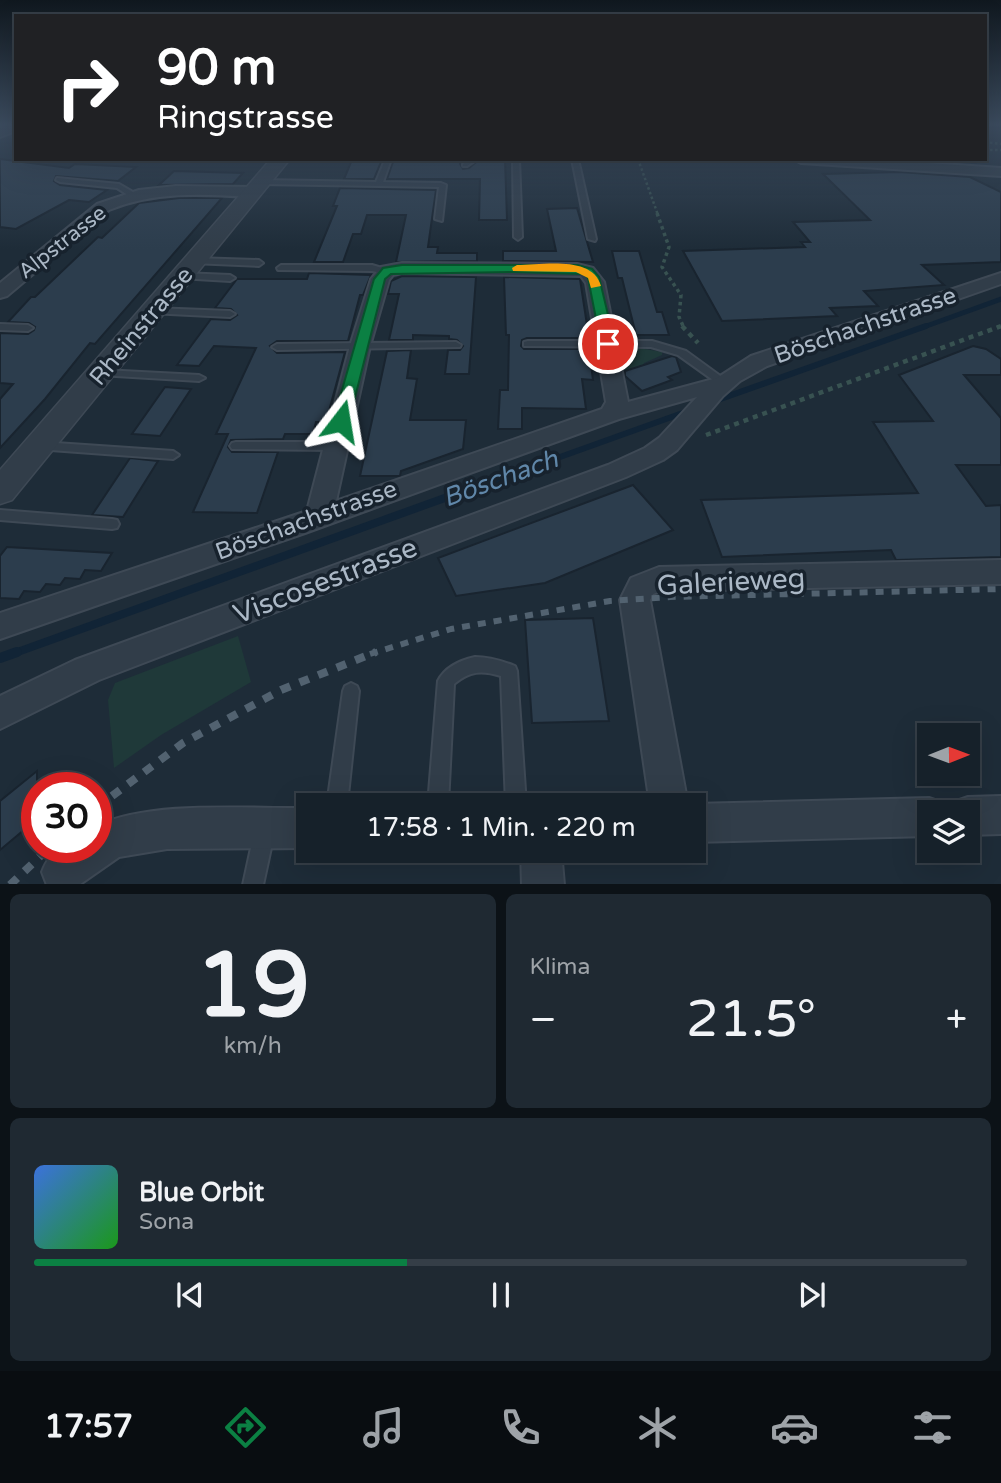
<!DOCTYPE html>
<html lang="de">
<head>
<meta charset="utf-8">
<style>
  body { margin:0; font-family:"Varela Round",sans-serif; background:#1f2932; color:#f1f3f6; height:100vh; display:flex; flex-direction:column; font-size:26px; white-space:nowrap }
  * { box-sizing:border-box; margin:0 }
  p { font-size:23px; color:#9ea3a8 }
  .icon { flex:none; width:38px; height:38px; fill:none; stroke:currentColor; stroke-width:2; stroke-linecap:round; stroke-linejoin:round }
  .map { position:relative; height:884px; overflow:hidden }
  .side { display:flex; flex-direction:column; gap:10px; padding:10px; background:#0c1217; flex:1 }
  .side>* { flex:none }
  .top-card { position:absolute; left:14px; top:14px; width:973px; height:147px; border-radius:0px; box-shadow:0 7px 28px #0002,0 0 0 2px #353e47; background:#202124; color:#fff; overflow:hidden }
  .needle { width:46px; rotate:89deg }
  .tools { position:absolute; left:917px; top:723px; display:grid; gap:14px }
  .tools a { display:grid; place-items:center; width:63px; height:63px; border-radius:0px; background:#16212a; box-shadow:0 7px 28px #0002,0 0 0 2px #353e47; font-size:35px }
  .speed { position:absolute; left:21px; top:772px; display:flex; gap:14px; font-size:35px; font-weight:700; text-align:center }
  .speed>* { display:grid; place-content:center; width:91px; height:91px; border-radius:50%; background:#16212a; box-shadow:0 7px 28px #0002,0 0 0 2px #353e47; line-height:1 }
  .speed .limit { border:10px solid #d22; background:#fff; color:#111 }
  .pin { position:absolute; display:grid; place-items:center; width:60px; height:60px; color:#fff; margin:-30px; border:4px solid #fff; border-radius:50%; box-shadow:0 2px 7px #0007 }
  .me { position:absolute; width:77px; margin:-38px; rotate:14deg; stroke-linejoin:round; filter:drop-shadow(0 0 5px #0008) }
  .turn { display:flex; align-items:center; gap:24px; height:147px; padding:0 28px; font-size:32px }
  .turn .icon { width:91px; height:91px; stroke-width:2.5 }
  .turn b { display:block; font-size:49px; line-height:60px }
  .big { font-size:52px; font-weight:600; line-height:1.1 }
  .side .card { flex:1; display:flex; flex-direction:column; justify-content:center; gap:10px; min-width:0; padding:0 24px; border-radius:10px; background:#1f2932 }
  .side .dial { align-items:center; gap:0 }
  .dial b { font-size:91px; line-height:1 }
  .song { display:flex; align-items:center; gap:21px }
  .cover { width:84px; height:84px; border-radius:10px; background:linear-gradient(135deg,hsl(220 70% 55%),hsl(120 70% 35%)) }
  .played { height:7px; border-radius:4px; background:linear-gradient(90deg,#0b8043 40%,#353e47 40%) }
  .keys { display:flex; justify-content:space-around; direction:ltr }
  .heat { display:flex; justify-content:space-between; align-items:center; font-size:38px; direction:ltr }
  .side .tiles { flex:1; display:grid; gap:10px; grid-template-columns:1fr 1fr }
  .card:last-child { grid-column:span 2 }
  .trip { position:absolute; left:296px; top:793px; width:410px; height:70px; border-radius:0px; background:#16212a; box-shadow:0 7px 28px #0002,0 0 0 2px #353e47; font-weight:600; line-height:70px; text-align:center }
  .tabs { display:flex; height:112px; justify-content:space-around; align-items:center; background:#090d11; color:#9ea3a8 }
  .tabs .icon { width:49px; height:49px }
  .tabs .selected { color:#0b8043 }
  .tabs b { font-size:32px; color:#f1f3f6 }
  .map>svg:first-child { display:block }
  .green { fill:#1f3939 }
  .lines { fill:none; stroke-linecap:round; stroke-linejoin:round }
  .stream-far3 { stroke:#112436; stroke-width:5 }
  .stream-far2 { stroke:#112436; stroke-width:6 }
  .stream-far1 { stroke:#112436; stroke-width:8 }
  .stream { stroke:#112436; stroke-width:10 }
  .building { fill:#2c3d4d; stroke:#19242f; stroke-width:2 }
  .service-casing { stroke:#3e4955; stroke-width:4 }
  .minor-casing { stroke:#3e4955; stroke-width:4 }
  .tertiary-casing { stroke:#3e4955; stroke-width:3 }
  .path-far2 { stroke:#385251; stroke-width:2.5; stroke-dasharray:2.5 2.5; stroke-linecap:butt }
  .path-far1 { stroke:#385251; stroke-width:3.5; stroke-dasharray:3.5 3.5; stroke-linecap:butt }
  .path { stroke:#385251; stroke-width:4.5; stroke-dasharray:5 5; stroke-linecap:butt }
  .service { fill:#313d49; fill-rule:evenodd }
  .minor { fill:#313d49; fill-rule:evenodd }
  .tertiary { fill:#313d49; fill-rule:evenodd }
  .rail-far1 { stroke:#526270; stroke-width:6; stroke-dasharray:8 8; stroke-linecap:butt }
  .rail { stroke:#526270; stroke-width:8; stroke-dasharray:10 10; stroke-linecap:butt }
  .route { fill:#0b8043; stroke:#07532c; stroke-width:2 }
  .slow { fill:#f59e0b }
  .labels { text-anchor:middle; stroke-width:7; stroke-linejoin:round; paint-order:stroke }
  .far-street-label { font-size:21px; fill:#abb8c6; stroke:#17222d }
  .street-label { font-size:24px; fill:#abb8c6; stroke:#17222d }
  .water-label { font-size:26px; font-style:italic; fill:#6087a9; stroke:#17222d }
  .near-street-label { font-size:28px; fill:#abb8c6; stroke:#17222d }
</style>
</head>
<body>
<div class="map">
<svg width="1001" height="885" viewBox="0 0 1001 885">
  <rect width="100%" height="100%" fill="#1e2c38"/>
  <g class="green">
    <polygon points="633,347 662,352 662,355 644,363 641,371 622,377 618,357 624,351"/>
    <polygon points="238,636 251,682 161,735 114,768 108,700 115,683"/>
  </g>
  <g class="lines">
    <polyline class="stream-far3" points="921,328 1001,299"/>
    <g class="stream-far2">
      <polyline points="712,402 926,326"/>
      <polyline points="521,471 691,410"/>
    </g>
    <polyline class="stream-far1" points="12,654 525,469"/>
    <polyline class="stream" points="0,658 17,652"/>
  </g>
  <g class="building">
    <polygon points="0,159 69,168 75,164 136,167 118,181 56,176 54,181 60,185 107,190 89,202 69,200 16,229 0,227"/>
    <polygon points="406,159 465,159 460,164 463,169 469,168 480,159 505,159 507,220 479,220 480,179 387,179 393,162 406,162"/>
    <polygon points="351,162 381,162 374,179 344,179"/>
    <polygon points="174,171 243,173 233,184 159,185"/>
    <polygon points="899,172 970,177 1001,192 1001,262 922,265 944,285 864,291 878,306 830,308 837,316 722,321 683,251 805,247 801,242 810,242 793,222 870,220 823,174"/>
    <polygon points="340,188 436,190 428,247 438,247 437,253 477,253 477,261 396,262 406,215 367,215 361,234 353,234 343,262 314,262 337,206 333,206"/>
    <polygon points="179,198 222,198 95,344 90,343 45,399 0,448 0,399 13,384 0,383 0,333 28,334 34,330 35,327 29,323 8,322 31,297 35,297 98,237 102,238 139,203"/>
    <polygon points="577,208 593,262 503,261 503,251 556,251 547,209"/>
    <polygon points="612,251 639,251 657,312 662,312 669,335 636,335 622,278 618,278"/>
    <polygon points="309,273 371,275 363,295 360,295 348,341 277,341 270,346 277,353 345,352 326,422 316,422 313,434 285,434 283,439 231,440 228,447 232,452 278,452 257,513 193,512 228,434 216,434 256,348 214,346 199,366 177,365 211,319 230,320 237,315 231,309 215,308 237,279 307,279"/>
    <polygon points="402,276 476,277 469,374 445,374 448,350 460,350 463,346 457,340 449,339 449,336 413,335 413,340 389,340 399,294 388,294 391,281"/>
    <polygon points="504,277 580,279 589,338 527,338 522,340 521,346 524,349 589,349 593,380 582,379 586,409 522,408 522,429 498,429 500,390 508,390 509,335 506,335"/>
    <polygon points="973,346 986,349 1001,359 1001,375 964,375 1001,418 1001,465 956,465 986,506 1001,505 1001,557 896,560 891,550 722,557 701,500 918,493 873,422 933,421 899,375"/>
    <polygon points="411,350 407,378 417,379 410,420 466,420 463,449 401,471 400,476 360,476 387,351"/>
    <polygon points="672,356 676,357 681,372 668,377 672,380 642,391 625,376 625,371"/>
    <polygon points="165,387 191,389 160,436 132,434"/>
    <polygon points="130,458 158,461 123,517 92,515"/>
    <polygon points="633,485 673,530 545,583 456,596 438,558"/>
    <polygon points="7,547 112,553 101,571 85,570 80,579 65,578 60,585 46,584 40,592 24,591 19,599 0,598 0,556"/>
    <polygon points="593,618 609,721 532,723 525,620"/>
    <polygon points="37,771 37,819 0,850 0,801"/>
  </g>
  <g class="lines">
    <defs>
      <g id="service">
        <polygon points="391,159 383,182 441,183 446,185 442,221 435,219 439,187 261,184 257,182 261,180 376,182 385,160"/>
        <polygon points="469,159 477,159 467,166 463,166 463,164"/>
        <polygon points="513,159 519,159 522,237 518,240 514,237"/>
        <polygon points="572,159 578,159 596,239 595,241 588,239"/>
        <polygon points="57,178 119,184 138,195 131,197 117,188 60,182 56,180"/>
        <polygon points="195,258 259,260 263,263 259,266 192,263 191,261"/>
        <polygon points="281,265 372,265 392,271 387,274 372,271 278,270 277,268"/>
        <polygon points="182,273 230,275 235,278 230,281 179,278 179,274"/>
        <polygon points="153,308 230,311 235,314 230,317 150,313 150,309"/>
        <polygon points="0,324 28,325 33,328 28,331 0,330"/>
        <polygon points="528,341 652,341 686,351 730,383 724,386 720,385 678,355 651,347 524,346 524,342"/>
        <polygon points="456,342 461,345 460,347 277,350 272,347 277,344"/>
        <polygon points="103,370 199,375 205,378 199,381 99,375 98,373 99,371"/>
        <polygon points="41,442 173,451 179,455 173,459 37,449 35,446 37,443"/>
        <polygon points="236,442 335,442 341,446 335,450 232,449 230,446 232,443"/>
        <polygon points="0,510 112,519 117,520 119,524 117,528 112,529 0,520"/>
        <path d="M 475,657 C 489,657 502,661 515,666 L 517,671 L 526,805 L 506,805 L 501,676 C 481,670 470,671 454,684 L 448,805 L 428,805 L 438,681 C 445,667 461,660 475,657 Z"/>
        <polygon points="351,683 357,686 359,691 347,805 327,805 343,691 345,686"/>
        <polygon points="264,824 271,827 274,834 263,885 243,885 254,834 257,827"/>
      </g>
      <g id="minor">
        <polygon points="8,125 16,125 16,131 0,137 0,128"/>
        <polygon points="794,159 869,159 1001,168 1001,176 801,163"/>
        <path d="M 176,186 L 252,187 L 260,192 L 252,197 C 202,194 155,191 109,210 L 7,296 L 0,298 L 0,283 L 97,204 L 139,190 Z"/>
        <path d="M 402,263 L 577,264 L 593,268 L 604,282 L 628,402 L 717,378 L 751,356 L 1001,273 L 1001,284 L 767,366 L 740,381 L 723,396 L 677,450 L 663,460 L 626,477 L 99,680 L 0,729 L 0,696 L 75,660 L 608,465 L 645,448 L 659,438 L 697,397 L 619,419 L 305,533 L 0,639 L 0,613 L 307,511 L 350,346 L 371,279 L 381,267 ZM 402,273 L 581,276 L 586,283 L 606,402 L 602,409 L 336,501 L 370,346 L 389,280 L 393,275 Z"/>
        <polygon points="1001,560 1001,584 661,591 653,594 650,600 688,805 650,805 620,600 631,578 659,567"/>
        <polygon points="1001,796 1001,834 968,835 968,812 950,812 954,802 968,797"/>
        <polygon points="929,798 943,803 946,812 929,812 929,836 693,842 693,805 689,805 693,804"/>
        <path d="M 308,808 L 308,848 L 167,849 L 119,857 L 79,885 L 47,885 L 42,872 C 53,843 69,847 96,847 L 96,826 C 153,800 246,809 308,808 Z"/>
        <polygon points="521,850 561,850 564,885 522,885"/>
      </g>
      <polygon id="tertiary" points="271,159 290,159 12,500 0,504 0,470"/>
    </defs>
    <use href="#service" class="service-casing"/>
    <use href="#minor" class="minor-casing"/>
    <use href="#tertiary" class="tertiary-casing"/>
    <g class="path-far2">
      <polyline points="985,142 1001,144"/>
      <polyline points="985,150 1001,150"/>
      <polyline points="638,159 658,215"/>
    </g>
    <g class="path-far1">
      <polyline points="657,213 669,247 662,267 681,295 679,317 684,328"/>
      <polyline points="997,328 1001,326"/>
    </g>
    <g class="path">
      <polyline points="682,326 698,343"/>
      <polyline points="706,435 1001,326"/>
    </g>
    <use href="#service" class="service"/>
    <use href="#minor" class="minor"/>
    <use href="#tertiary" class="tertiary"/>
    <polyline class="rail-far1" points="370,654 451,629 610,601 670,597 1001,589"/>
    <g class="rail">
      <polyline points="96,808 183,743 281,690 376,652"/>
      <polyline points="10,885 50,847"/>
    </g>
  </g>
  <linearGradient id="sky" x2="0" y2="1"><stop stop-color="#10181f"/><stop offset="0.5" stop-color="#3b4b5e"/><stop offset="1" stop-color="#3b4b5e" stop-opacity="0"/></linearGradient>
  <rect width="1001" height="249" fill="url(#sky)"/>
  <polygon class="route" points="402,265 577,265 592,269 599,277 615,344 608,348 601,344 588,278 583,274 512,272 391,274 385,279 349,421 341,426 335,424 333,421 374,279 383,268"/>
  <path class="slow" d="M 517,265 C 542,265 593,255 601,286 L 591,288 L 588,278 L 576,272 L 513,271 L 512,268 Z"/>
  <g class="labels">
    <g class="far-street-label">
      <text transform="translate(62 242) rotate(-38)" y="7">Alpstrasse</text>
    </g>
    <g class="street-label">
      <text transform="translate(865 325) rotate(-19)" y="8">Böschachstrasse</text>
      <text transform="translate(141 326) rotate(-50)" y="8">Rheinstrasse</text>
      <text transform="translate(306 520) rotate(-20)" y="8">Böschachstrasse</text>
    </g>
    <g class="water-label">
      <text transform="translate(500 478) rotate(-20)" y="9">Böschach</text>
    </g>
    <g class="near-street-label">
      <text transform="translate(325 580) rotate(-21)" y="10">Viscosestrasse</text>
      <text transform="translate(731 581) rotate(-3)" y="10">Galerieweg</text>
    </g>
  </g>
</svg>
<div class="tools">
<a><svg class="needle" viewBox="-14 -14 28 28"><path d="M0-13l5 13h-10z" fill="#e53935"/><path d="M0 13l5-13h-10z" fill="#9ea3a8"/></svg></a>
<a><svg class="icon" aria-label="layers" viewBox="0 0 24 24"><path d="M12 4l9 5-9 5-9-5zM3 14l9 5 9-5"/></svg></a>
</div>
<div class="speed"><div class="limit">30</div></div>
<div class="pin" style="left:608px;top:344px;background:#d93025"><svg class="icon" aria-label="arrive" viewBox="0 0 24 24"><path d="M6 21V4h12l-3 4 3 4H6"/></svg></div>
<svg class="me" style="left:341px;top:421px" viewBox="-20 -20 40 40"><path d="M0-17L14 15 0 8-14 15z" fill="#0b8043" stroke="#fff" stroke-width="4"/></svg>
<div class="trip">17:58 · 1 Min. · 220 m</div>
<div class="top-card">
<div class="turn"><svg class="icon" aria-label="right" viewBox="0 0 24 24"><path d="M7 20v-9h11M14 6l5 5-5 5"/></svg><div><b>90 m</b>Ringstrasse</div></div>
</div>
</div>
<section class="side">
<div class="tiles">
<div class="card dial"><b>19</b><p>km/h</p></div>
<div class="card"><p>Klima</p>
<div class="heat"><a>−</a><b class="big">21.5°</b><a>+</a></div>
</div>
<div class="card">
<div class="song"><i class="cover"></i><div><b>Blue Orbit</b><p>Sona</p></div></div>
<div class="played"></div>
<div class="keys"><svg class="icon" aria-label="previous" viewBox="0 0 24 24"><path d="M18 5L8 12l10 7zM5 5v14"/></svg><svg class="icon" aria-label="pause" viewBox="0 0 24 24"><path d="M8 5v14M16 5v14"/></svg><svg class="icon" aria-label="next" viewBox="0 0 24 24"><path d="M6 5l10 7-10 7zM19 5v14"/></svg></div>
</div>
</div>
</section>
<nav class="tabs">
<b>17:57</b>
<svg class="icon selected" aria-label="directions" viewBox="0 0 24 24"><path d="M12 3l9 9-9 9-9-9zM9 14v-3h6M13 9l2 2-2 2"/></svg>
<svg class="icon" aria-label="music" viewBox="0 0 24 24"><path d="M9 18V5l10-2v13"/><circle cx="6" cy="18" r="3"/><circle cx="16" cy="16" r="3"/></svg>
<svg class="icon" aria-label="phone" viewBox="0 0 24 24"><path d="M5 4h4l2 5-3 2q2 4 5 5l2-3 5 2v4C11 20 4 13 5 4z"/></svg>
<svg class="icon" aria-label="climate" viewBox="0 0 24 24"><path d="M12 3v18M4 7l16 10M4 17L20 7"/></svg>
<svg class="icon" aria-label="car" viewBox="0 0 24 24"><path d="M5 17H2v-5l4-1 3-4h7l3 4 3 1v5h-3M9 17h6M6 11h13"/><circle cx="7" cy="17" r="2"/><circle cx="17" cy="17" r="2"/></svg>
<svg class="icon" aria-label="filters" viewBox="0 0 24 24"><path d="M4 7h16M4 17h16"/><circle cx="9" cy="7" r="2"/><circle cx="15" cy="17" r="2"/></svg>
</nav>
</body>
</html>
